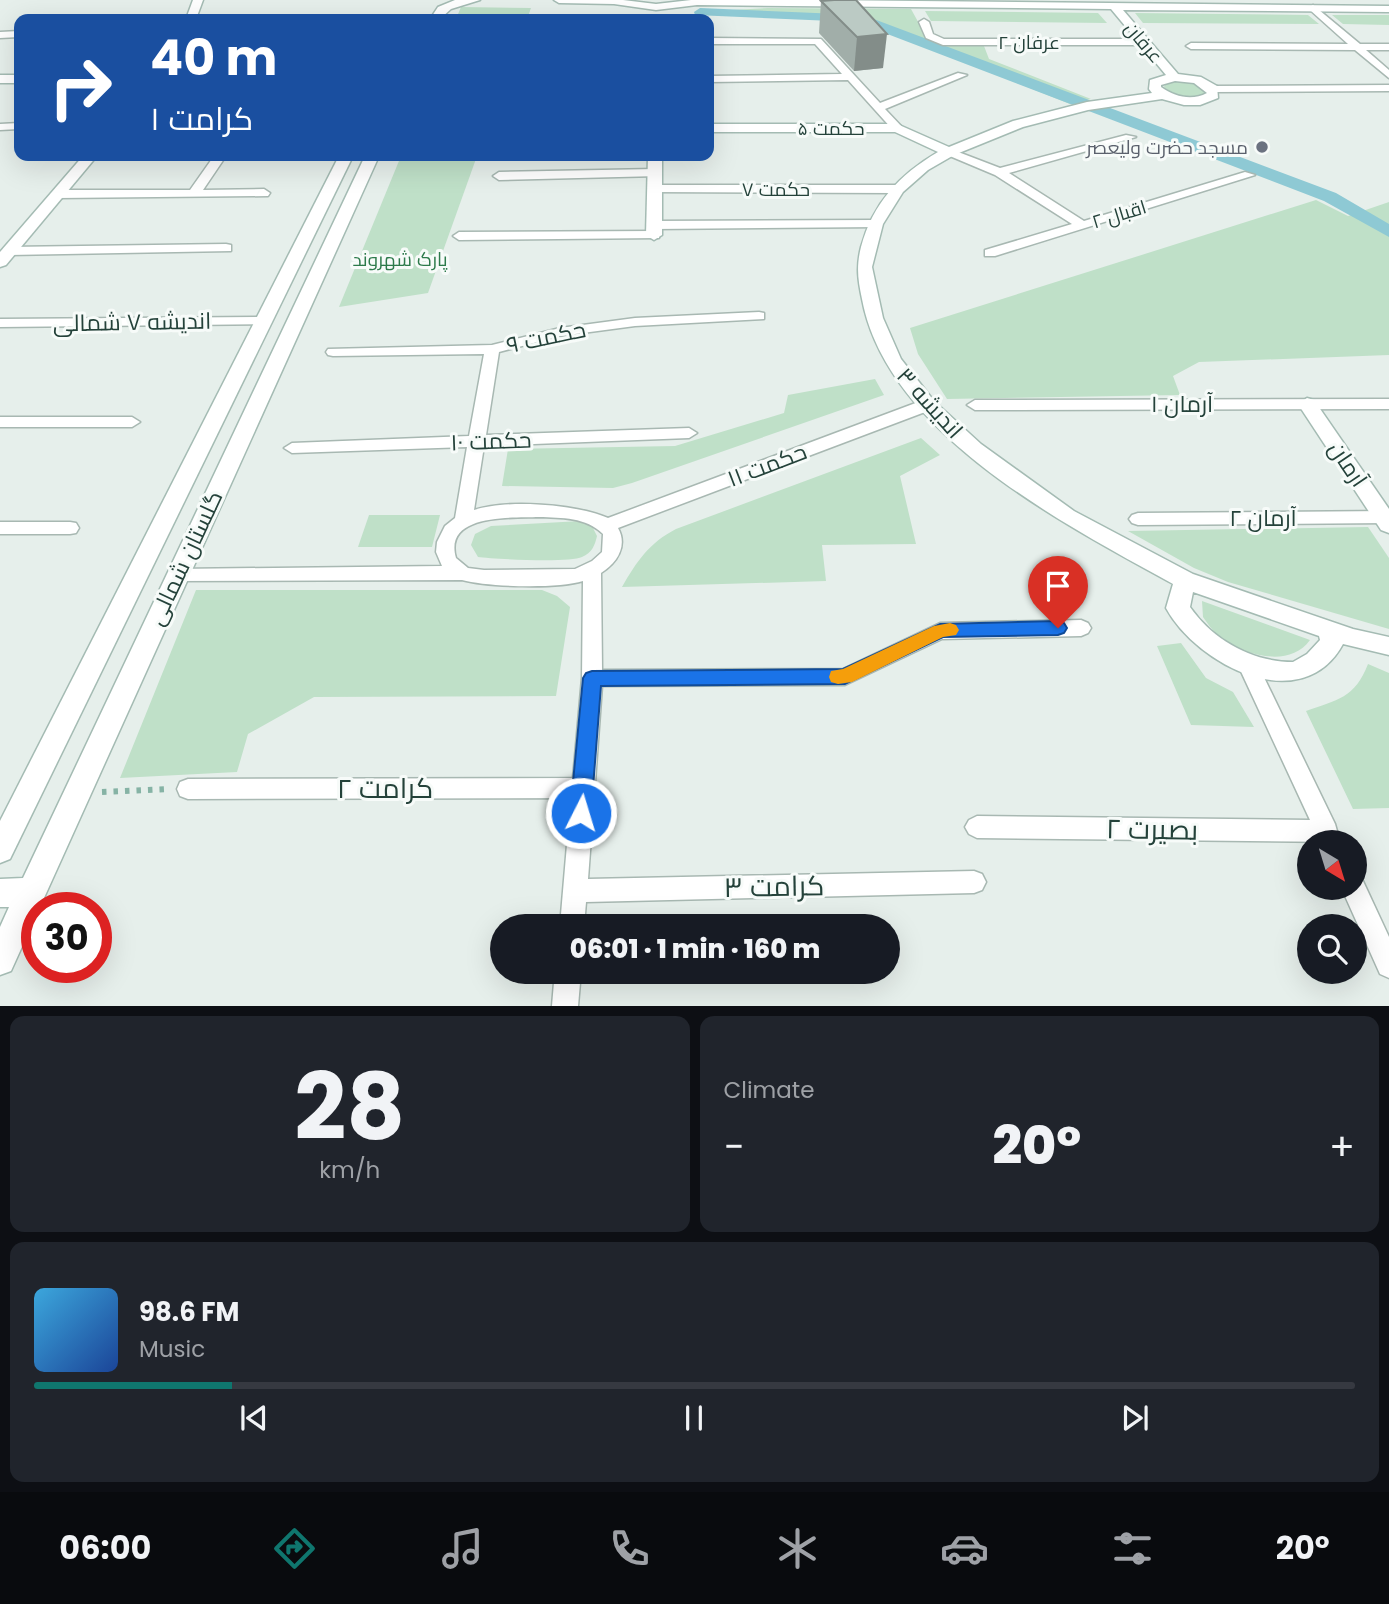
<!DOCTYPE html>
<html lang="en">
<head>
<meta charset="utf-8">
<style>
  body { margin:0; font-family:Poppins,Cairo,sans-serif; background:#20242c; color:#f1f3f6; height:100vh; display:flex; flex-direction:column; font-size:26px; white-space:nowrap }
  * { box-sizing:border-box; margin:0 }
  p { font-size:23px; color:#9ea1a6 }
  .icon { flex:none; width:38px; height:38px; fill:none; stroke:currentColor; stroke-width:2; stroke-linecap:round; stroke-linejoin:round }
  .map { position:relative; height:1006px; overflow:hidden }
  .details { display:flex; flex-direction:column; gap:10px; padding:10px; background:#0d0f14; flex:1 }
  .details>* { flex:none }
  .banner { position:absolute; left:14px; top:14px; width:700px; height:147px; border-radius:14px; box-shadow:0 7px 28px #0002; background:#1a4fa0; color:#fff; overflow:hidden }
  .needle { width:46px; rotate:142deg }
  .buttons { position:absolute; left:1297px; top:830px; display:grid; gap:14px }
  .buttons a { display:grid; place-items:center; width:70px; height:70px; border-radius:50%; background:#171b24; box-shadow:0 7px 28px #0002; font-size:35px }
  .speed { position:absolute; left:21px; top:892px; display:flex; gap:14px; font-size:35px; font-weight:700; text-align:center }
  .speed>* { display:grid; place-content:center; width:91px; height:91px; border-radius:50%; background:#171b24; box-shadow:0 7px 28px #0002; line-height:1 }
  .speed .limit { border:10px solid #d22; background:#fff; color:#111 }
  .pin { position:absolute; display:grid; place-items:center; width:60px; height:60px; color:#fff; margin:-72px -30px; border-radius:50% 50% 50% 0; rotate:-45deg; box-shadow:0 0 7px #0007 }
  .pin .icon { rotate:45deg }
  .me { position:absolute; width:77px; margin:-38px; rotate:5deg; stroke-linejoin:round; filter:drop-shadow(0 0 5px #0008) }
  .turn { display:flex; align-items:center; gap:24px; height:147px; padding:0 21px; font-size:32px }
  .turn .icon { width:91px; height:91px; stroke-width:2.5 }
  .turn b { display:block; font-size:49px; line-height:60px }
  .big { font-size:52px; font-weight:800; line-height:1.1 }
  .details .card { flex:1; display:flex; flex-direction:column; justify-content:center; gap:10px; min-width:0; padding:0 24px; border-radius:14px; background:#20242c }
  .details .dial { align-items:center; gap:0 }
  .dial b { font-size:91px; line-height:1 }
  .song { display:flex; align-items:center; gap:21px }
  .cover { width:84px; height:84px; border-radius:10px; background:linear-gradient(135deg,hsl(200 70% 55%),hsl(220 70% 35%)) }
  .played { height:7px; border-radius:4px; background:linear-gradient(90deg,#0f766e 15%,#363941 15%) }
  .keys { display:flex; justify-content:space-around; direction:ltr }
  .heat { display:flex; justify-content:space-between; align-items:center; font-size:38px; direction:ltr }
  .details .tiles { flex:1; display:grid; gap:10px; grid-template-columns:1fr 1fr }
  .card:last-child { grid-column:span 2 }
  .trip { position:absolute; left:490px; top:914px; width:410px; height:70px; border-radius:35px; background:#171b24; box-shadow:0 7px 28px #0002; font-weight:800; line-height:70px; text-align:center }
  .dock { display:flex; height:112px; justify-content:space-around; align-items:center; background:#090b0e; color:#9ea1a6 }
  .dock .icon { width:49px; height:49px }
  .dock .selected { color:#0f766e }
  .dock b { font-size:32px; color:#f1f3f6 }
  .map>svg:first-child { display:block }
  .green { fill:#bfe0c8 }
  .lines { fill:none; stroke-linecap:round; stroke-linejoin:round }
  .canal { fill:#8ec9d4; fill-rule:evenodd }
  .street-casing { stroke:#a8b8b2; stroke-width:3 }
  .secondary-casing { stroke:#a4bbb3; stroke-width:3 }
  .path { stroke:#86b3a5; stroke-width:6; stroke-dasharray:4.5 7; stroke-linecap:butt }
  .street { fill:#fff; fill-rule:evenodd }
  .secondary { fill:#fff; fill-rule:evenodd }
  .wall { fill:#a1aea9 }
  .shaded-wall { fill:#838d89 }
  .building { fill:#bbcac4; stroke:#838d89; stroke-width:2 }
  .route { fill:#1a73e8; stroke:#114b97; stroke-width:2 }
  .slow { fill:#f59e0b }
  .worship-dot { fill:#6b7280; stroke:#f7fbf9; stroke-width:2.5 }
  .labels { text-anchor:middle; stroke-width:6; stroke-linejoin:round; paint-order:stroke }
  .far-street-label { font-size:19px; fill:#24423a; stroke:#f7fbf9 }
  .far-worship-label { font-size:19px; fill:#5b616d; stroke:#f7fbf9; text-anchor:end }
  .far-park-label { font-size:19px; fill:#2d7a4b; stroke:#f7fbf9 }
  .street-label { font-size:23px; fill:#24423a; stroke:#f7fbf9 }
  .near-street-label { font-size:28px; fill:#24423a; stroke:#f7fbf9 }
</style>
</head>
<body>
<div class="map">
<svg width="1389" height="1006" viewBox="0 0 1389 1006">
  <rect width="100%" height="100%" fill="#e6efeb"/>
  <g class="green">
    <polygon points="461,7 531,8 527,19 456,19"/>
    <polygon points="768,8 911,9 927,38 947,46 984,46 989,59 1091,99 1070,104 850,16 717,16 714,11"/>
    <polygon points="925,11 1098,13 1107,23 931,21"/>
    <polygon points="1135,13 1308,15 1319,24 1143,23"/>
    <polygon points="1332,15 1389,15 1389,25 1343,24"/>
    <path d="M 1176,80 L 1196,83 L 1207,91 L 1207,93 C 1193,100 1176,97 1164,87 L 1166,82 Z"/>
    <polygon points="401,156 477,156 428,293 339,307"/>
    <polygon points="1316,200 1348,216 1389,202 1389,355 1199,362 1173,376 1180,395 947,399 918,354 910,328"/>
    <polygon points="875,379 884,395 632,483 613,488 502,486 508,449 675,446 784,413 788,395"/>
    <path d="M 921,438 L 940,455 L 900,476 L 916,544 L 822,545 L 826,581 L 622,587 C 637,561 649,543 676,529 Z"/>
    <polygon points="369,515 440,515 432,547 358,547"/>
    <path d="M 581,521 L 592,526 L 597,536 C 595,545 592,553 582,557 C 570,563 493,559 478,557 L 471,545 L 475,534 L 491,526 Z"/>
    <polygon points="1368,527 1389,558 1389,629 1228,582 1194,568 1128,531"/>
    <polygon points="196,590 542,590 557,596 570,607 556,696 314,697 248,734 237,772 120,778"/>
    <path d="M 1202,601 L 1310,640 C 1290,668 1246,656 1221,638 C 1214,633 1208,624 1203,617 Z"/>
    <polygon points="1181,643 1206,678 1233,692 1254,727 1191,725 1157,646"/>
    <path d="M 1368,664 L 1389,673 L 1389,808 L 1353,809 L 1306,711 C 1337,700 1355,698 1368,664 Z"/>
  </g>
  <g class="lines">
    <polygon class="canal" points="700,8 863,15 1336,193 1389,224 1389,237 1324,201 856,22 695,15 694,12"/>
    <defs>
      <g id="street">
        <polygon points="1313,5 1360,44 1389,44 1389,50 1366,50 1389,70 1389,78 1355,50 1191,49 1186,46 1191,43 1348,44 1310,10 1308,8"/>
        <polygon points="924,19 929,22 933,34 944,39 1144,39 1149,42 1144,45 943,45 926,38 919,22"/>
        <polygon points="19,31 19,37 0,38 0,32"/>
        <polygon points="709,38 821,39 880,103 958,73 967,75 885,109 903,128 897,131 893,130 848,80 709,82 709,76 842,74 815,44 709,44"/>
        <polygon points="1389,85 1389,91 1213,92 1208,89 1213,86"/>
        <polygon points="19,123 19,129 0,130 0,124"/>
        <polygon points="1126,135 1136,137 1009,173 1084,221 1245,172 1255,175 995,256 985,256 985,250 1072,224 995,175 945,154 945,150 953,150 1000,168"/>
        <polygon points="214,156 226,156 203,190 264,189 270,193 268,196 58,198 52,194 58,190 190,190"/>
        <polygon points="655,169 661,173 659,176 499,180 493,176 499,172"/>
        <polygon points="654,185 897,185 903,189 897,193 650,192 648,189"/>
        <polygon points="875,220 880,221 880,227 654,229 648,225 654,221"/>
        <polygon points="654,231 659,232 659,238 459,240 453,236 459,232"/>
        <polygon points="226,244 231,245 231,251 9,255 2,251 9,247"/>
        <path d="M 759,312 L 764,313 L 764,319 L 635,326 L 560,336 L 499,352 L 486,435 L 689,428 L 697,433 L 689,438 L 484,446 L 474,510 C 508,499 575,504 608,518 L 921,401 L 927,400 L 935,405 L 933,409 L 618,528 C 628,546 617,563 601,573 L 602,670 L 843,669 L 940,623 L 1081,620 L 1088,623 L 1091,628 L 1088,633 L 1081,636 L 942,639 L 845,685 L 602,686 L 588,879 L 974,871 L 982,874 L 986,882 L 982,890 L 974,893 L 586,902 L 584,926 L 560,926 L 571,798 L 188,799 L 180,796 L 177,789 L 180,782 L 188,779 L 573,778 L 582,678 L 583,581 C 558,589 487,587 462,580 L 170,581 L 168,576 L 170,571 L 177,569 L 442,566 L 436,552 L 437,542 L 445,526 L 455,518 L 467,447 L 292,453 L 284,448 L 292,443 L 469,436 L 484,354 L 333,356 L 328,355 L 326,352 L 328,349 L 492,345 L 560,328 L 635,318 ZM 539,517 C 562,518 586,517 603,534 L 602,552 L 592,561 L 575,569 L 484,570 L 468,568 L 456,558 C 443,513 513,518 539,517 Z"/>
        <polygon points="264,317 269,318 271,321 269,324 0,327 0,319"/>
        <polygon points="1389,399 1389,409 975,410 967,405 975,400"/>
        <polygon points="0,417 132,417 140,422 132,427 0,427"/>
        <polygon points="1389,511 1389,523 1138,525 1132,523 1129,519 1132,515 1138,513"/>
        <polygon points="0,522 70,522 76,523 79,528 76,533 70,534 0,534"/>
        <polygon points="1248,657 1255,659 1258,665 1335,824 1340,842 977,838 969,834 965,827 969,820 977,816 1310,820 1238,665 1241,659"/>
        <polygon points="1354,876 1362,879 1389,937 1389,978 1380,974 1341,887 1354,887"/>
        <polygon points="555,971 581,971 578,1006 552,1006"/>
      </g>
      <g id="secondary">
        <polygon points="193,0 203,0 196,19 186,19"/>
        <polygon points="455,0 480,0 451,9 440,19 430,19 438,7"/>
        <path d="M 554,0 L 623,0 L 656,4 L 691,0 L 817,0 L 1389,6 L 1389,12 L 1123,10 L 1178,74 L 1201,77 L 1217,86 L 1218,98 L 1200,105 L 1184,105 L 1162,99 L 1088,110 L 1023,127 L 954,155 L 928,170 L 903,192 L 883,224 L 872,267 L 883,318 L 901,359 L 934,401 L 981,444 L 1074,511 L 1193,574 L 1353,629 L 1389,637 L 1389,655 L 1343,644 C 1302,719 1197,665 1166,608 L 1173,584 C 1064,524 887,433 862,299 C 858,280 856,267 861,247 C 873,203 899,175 938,152 L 895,132 L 709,132 L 709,124 L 897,124 L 949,147 L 1013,121 L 1087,102 L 1152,93 L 1149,89 L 1150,80 L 1166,75 L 1111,9 L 697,5 L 656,10 L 614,4 L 559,3 ZM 1175,81 L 1194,83 L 1207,93 C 1192,101 1175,97 1161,87 L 1161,85 ZM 1193,592 L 1319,636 L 1320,640 L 1307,654 L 1293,662 C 1252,662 1213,640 1190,607 Z"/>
        <rect x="0" y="75" width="19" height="8"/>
        <polygon points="83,156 97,156 6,265 0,267 0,252"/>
        <polygon points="339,156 353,156 10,859 0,863 0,821"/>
        <polygon points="365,156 379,156 11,971 0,975 0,927 9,907 0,907 0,879 23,878"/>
        <polygon points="648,156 662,156 662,235 654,240 646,235"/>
        <polygon points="1307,398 1314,400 1389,509 1389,533 1381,530 1298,404"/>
      </g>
    </defs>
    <use href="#street" class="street-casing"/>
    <use href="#secondary" class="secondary-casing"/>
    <polyline class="path" points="102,792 170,789"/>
    <use href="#street" class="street"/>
    <use href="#secondary" class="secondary"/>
  </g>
  <polygon class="wall" points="834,0 883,68 854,71 819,33 821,1"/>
  <polygon class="shaded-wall" points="887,34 883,68 854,71 857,37"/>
  <polygon class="building" points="834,0 856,0 887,34 857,37 821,1"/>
  <polygon class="route" points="1058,621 1064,623 1067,628 1064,633 1058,635 943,637 845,684 601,686 591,813 588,820 581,823 573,820 570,813 583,678 586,673 592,671 843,669 940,624"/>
  <polygon class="slow" points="950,623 956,625 959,630 956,635 943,637 852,682 838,684 831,682 829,677 831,671 843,669 934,626"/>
  <circle class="worship-dot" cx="1262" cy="147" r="7"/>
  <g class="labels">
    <g class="far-street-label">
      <text x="1029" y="49">عرفان ۲</text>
      <text transform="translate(1144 42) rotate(50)" y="7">عرفان</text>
      <text x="831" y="135">حکمت ۵</text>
      <text x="776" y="196">حکمت ۷</text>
      <text transform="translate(1119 214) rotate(-17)" y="7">اقبال ۲</text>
    </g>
    <g class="far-worship-label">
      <text x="1248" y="154">مسجد حضرت ولیعصر</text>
    </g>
    <g class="far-park-label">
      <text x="400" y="266">پارک شهروند</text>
    </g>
    <g class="street-label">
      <text transform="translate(132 322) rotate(-1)" y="8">اندیشه ۷ شمالی</text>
      <text transform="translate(546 337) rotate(-12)" y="8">حکمت ۹</text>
      <text transform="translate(930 403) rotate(48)" y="8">اندیشه ۳</text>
      <text x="1182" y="412">آرمان ۱</text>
      <text transform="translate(491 441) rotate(-2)" y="8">حکمت ۱۰</text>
      <text transform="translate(1348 464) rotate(56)" y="8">آرمان</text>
      <text transform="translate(767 465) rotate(-21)" y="8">حکمت ۱۱</text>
      <text x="1263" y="526">آرمان ۲</text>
      <text transform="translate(185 558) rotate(-65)" y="8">گلستان شمالی</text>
    </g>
    <g class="near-street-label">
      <text x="385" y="798">کرامت ۲</text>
      <text transform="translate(1152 829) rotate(1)" y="10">بصیرت ۲</text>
      <text transform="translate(774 886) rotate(-1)" y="10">کرامت ۳</text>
    </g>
  </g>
</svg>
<div class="buttons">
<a><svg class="needle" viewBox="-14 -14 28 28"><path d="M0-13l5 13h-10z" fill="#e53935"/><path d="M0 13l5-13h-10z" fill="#9ea1a6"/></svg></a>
<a><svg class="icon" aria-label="search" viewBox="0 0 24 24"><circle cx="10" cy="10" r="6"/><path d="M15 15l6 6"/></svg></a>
</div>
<div class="speed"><div class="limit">30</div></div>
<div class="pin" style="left:1058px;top:628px;background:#d93025"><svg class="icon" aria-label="arrive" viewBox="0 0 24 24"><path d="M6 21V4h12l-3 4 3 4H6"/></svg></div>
<svg class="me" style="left:581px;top:813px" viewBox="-20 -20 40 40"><circle r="17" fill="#1a73e8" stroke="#fff" stroke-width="3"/><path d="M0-11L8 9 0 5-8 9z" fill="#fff"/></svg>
<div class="trip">06:01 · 1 min · 160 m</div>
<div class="banner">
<div class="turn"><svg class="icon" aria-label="right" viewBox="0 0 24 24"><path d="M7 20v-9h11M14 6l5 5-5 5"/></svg><div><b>40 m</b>کرامت ۱</div></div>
</div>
</div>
<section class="details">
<div class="tiles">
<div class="card dial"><b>28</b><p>km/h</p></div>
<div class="card"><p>Climate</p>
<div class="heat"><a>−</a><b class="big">20°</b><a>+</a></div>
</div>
<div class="card">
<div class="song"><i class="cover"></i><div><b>98.6 FM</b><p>Music</p></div></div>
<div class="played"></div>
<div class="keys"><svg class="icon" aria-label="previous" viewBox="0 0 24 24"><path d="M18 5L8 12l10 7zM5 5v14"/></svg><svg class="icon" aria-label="pause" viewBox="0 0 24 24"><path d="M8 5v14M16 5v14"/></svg><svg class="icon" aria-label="next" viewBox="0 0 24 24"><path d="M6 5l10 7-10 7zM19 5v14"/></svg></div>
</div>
</div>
</section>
<nav class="dock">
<b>06:00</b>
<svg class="icon selected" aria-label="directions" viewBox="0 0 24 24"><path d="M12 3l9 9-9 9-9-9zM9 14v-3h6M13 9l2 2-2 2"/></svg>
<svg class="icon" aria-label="music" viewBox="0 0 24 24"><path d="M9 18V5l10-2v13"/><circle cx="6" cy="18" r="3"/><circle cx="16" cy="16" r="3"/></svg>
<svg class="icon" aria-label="phone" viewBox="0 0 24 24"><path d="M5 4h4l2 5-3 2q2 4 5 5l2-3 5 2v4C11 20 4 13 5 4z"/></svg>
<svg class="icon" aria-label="climate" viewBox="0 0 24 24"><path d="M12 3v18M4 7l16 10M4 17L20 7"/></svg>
<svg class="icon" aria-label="car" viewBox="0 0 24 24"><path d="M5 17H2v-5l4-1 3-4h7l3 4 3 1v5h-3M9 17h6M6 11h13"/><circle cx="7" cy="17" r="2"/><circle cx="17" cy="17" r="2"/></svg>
<svg class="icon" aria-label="filters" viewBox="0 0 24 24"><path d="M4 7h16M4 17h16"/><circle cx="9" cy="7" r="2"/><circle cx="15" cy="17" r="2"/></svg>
<b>20°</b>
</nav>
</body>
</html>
